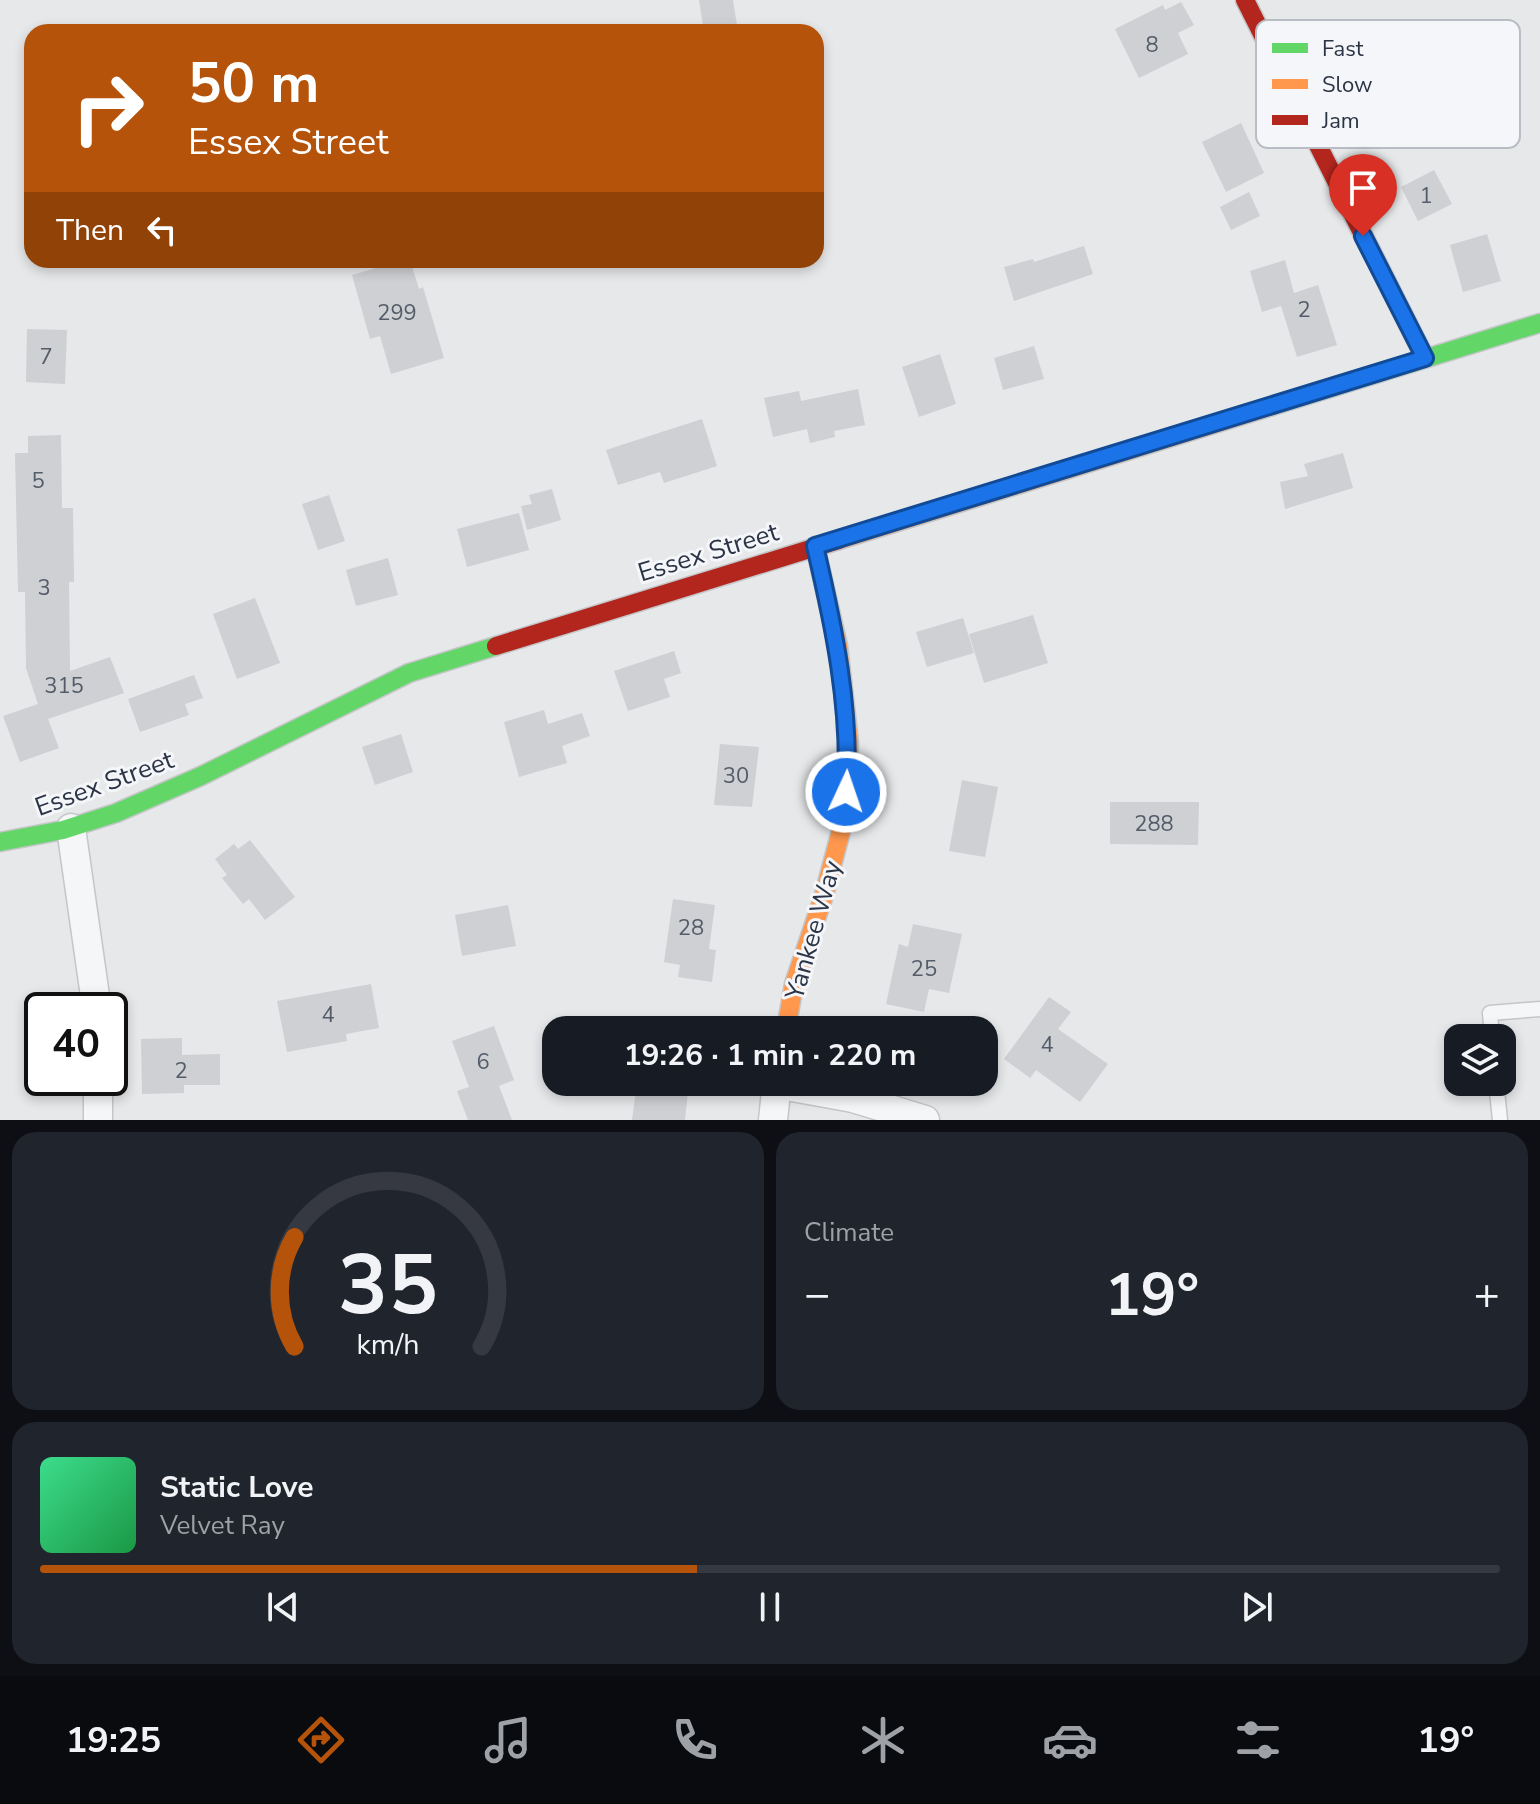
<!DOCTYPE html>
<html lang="en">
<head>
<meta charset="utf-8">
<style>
  body { margin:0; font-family:"Nunito Sans",sans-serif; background:#20242c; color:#f1f3f6; height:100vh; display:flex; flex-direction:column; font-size:30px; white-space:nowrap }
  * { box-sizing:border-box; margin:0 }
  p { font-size:26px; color:#9ea1a6 }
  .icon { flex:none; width:44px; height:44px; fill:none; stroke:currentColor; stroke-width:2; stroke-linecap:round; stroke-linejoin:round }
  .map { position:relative; height:1120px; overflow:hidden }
  .panel { display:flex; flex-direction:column; gap:12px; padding:12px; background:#0d0f14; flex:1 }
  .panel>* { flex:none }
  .banner { position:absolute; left:24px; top:24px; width:800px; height:244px; border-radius:24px; box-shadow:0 4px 12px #0003; background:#b45309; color:#fff; overflow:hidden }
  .fabs { position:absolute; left:1444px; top:1024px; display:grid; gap:16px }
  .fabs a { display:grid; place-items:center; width:72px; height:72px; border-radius:16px; background:#171b24; box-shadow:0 4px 12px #0003; font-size:40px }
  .speed { position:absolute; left:24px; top:992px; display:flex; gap:16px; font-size:40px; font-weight:700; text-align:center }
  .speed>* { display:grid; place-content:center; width:104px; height:104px; border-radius:50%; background:#171b24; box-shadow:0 4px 12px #0003; line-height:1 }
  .speed .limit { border:4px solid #111; border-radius:12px; background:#fff; color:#111 }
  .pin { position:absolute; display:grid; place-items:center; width:68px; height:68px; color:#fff; margin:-82px -34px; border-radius:50% 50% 50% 0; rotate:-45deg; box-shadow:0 0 8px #0007 }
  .pin .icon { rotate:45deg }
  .me { position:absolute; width:88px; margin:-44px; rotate:3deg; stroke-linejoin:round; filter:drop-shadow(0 0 6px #0008) }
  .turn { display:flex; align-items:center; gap:28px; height:168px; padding:0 32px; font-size:36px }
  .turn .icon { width:104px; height:104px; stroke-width:2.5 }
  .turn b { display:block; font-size:56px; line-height:68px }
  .then { display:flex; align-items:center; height:76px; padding:0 32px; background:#0003; gap:16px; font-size:30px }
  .big { font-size:60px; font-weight:700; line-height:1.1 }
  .panel .widget { flex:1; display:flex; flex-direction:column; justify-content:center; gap:12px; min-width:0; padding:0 28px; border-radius:24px; background:#20242c }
  .panel .dial { align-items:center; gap:0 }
  .dial svg { height:208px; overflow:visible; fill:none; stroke:#363941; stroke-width:7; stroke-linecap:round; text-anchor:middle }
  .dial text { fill:#f1f3f6; stroke:none }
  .song { display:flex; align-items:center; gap:24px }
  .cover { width:96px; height:96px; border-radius:12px; background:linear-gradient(135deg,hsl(150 70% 55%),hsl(140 70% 35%)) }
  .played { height:8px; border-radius:4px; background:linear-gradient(90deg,#b45309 45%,#363941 45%) }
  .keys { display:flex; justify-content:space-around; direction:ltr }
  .heat { display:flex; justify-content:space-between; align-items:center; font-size:44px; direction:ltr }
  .panel .tiles { flex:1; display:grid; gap:12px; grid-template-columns:1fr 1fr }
  .widget:last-child { grid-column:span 2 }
  .trip { position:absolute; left:542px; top:1016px; width:456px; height:80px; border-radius:24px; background:#171b24; box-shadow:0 4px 12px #0003; font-weight:700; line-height:80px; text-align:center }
  .tab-bar { display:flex; height:128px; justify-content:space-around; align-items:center; background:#090b0e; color:#9ea1a6 }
  .tab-bar .icon { width:56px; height:56px }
  .tab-bar .selected { color:#b45309 }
  .tab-bar b { font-size:36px; color:#f1f3f6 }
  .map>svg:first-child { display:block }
  .building { fill:#ced0d3 }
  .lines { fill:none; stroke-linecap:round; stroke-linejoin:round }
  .lane-casing { stroke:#c4c6c8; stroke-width:17 }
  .street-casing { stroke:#c4c6c8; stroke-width:31 }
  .fast-casing { stroke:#c4c6c8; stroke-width:21 }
  .slow-casing { stroke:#c4c6c8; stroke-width:21 }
  .jam-casing { stroke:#c4c6c8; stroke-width:21 }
  .lane { stroke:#f5f6f7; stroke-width:14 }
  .street { stroke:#f5f6f7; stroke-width:28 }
  .fast { stroke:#63d668; stroke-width:18 }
  .slow { stroke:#ff974d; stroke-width:18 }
  .jam { stroke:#b3261e; stroke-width:18 }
  .route-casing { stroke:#114b97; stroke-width:20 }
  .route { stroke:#1a73e8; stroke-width:14 }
  .labels { text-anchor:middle; stroke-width:6; stroke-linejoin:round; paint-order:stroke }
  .number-label { font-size:22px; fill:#545c69 }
  .street-label { font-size:26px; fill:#2b3445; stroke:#f4f6f9 }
  .key { fill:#f4f6f9; stroke:#b8bcc3; stroke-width:2 }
  .key-label { font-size:22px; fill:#2b3445 }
</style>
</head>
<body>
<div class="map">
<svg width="1540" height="1120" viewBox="0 0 1540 1120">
  <rect width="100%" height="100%" fill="#e6e8ea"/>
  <g class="building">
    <polygon points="699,0 733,0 738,32 704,32"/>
    <polygon points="1181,2 1194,25 1178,33 1188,54 1139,78 1115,29 1163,5 1165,10"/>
    <polygon points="1241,123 1264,173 1226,192 1202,142"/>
    <polygon points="1434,170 1452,204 1418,221 1401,187"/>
    <polygon points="1249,192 1260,216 1231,230 1220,207"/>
    <polygon points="1487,234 1501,281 1463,292 1450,245"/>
    <polygon points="1084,246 1093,274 1014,301 1004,267 1033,259 1034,262"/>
    <polygon points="403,260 410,260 419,289 423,287 444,358 391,374 380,336 370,339 352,275"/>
    <polygon points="1285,260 1294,293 1318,285 1337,345 1297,357 1281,306 1262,312 1250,271"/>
    <polygon points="27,329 67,330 65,384 26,382"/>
    <polygon points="1034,346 1044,379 1003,390 994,358"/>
    <polygon points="940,354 956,404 919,417 902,367"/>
    <polygon points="858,389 865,425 834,431 835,437 810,443 807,429 773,437 764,398 799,391 801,401"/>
    <polygon points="702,419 717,466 664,483 660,472 618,485 606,450"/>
    <polygon points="61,435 62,508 73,508 74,582 69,582 70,671 110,657 124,693 48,719 59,748 20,762 3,716 38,704 26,668 25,592 18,592 15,453 28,453 28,436"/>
    <polygon points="1343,453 1353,488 1285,509 1280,482 1308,476 1304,464"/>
    <polygon points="552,489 561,520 527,530 521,506 532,504 529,495"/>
    <polygon points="329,495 345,541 318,550 302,504"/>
    <polygon points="519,513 529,550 467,567 457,529"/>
    <polygon points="388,558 398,595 356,606 346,570"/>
    <polygon points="255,598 280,663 237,679 213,614"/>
    <polygon points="1033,615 1048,663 984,683 969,634"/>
    <polygon points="963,618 974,653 927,667 916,632"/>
    <polygon points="674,651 681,673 664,679 670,697 628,711 614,671"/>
    <polygon points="194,675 203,698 185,704 189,715 140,732 128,699"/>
    <polygon points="544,710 548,724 582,713 590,736 562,746 567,763 519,777 504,722"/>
    <polygon points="401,734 413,772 375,785 362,747"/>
    <polygon points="720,744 759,747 752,807 714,805"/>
    <polygon points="962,780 998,787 985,857 949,851"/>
    <polygon points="1110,802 1199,802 1198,845 1110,844"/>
    <polygon points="250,840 295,897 265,920 249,899 243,904 222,878 227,875 215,859 234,844 238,849"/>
    <polygon points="673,899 715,905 709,949 716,950 712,982 678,977 680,965 664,962"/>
    <polygon points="508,905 516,946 462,956 455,915"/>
    <polygon points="913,924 962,934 949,993 929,989 924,1012 886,1004 899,944 908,947"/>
    <polygon points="371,984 379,1028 346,1034 347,1041 287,1052 277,1001"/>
    <polygon points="1049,997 1071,1012 1058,1029 1108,1064 1080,1102 1036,1070 1030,1078 1004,1059"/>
    <polygon points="494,1026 514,1080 499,1086 512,1120 468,1120 457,1091 469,1087 452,1041"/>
    <polygon points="182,1038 182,1055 220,1054 220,1085 184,1085 184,1093 142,1094 141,1039"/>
    <polygon points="637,1082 689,1082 685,1120 632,1120"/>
  </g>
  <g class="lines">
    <defs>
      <g id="lane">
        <polyline points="1492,1038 1490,1013 1540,1009"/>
        <polyline points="1496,1082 1500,1120"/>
      </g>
      <g id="street">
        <polyline points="71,828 97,1010"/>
        <polyline points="98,1078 98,1120"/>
        <polyline points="776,1084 853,1098 925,1120"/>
        <polyline points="773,1120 777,1082"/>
      </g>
      <g id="fast">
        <polyline points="1272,406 1540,323"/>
        <polyline points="0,842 63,830 116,813 201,776 409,673 496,646"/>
      </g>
      <g id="slow">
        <polyline points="839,540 1272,406"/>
        <polyline points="786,1030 794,984 824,895 845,816 849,743 838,646 815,546"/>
      </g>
      <g id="jam">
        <polyline points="1245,0 1425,358"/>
        <polyline points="496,646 839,540"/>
      </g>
    </defs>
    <use href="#lane" class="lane-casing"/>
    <use href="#street" class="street-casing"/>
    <use href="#fast" class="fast-casing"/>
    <use href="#slow" class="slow-casing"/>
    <use href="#jam" class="jam-casing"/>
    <use href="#lane" class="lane"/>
    <use href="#street" class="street"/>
    <use href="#fast" class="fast"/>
    <use href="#slow" class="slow"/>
    <use href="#jam" class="jam"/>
  </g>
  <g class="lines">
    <defs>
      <path id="route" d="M 846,792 C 851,708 834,627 815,546 L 1425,358 L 1363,236"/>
    </defs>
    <use href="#route" class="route-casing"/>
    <use href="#route" class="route"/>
  </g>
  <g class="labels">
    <g class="number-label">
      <text x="1152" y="52">8</text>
      <text x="1426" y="203">1</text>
      <text x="1304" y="317">2</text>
      <text x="397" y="320">299</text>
      <text x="46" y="364">7</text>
      <text x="38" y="488">5</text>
      <text x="44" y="595">3</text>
      <text x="64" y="693">315</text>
      <text x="736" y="783">30</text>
      <text x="1154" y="831">288</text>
      <text x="691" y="935">28</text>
      <text x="924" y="976">25</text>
      <text x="328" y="1022">4</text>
      <text x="1047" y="1052">4</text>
      <text x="483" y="1069">6</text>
      <text x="181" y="1078">2</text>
    </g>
    <g class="street-label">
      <text transform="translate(708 552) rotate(-17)" y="9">Essex Street</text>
      <text transform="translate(104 783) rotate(-20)" y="9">Essex Street</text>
      <text transform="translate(813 930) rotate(-74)" y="9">Yankee Way</text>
    </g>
  </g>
  <rect x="1256" y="20" width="264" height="128" rx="12" class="key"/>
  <rect x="1272" y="43" width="36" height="10" fill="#63d668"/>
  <rect x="1272" y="79" width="36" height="10" fill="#ff974d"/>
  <rect x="1272" y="115" width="36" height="10" fill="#b3261e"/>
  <g class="key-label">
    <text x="1322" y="56">Fast</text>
    <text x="1322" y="92">Slow</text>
    <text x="1322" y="128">Jam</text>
  </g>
</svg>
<div class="fabs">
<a><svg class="icon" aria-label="layers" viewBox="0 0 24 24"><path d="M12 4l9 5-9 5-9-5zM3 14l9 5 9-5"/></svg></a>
</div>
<div class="speed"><div class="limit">40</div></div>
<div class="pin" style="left:1363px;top:236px;background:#d93025"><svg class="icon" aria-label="arrive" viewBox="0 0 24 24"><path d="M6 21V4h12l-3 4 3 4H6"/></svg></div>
<svg class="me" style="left:846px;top:792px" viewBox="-20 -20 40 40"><circle r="17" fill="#1a73e8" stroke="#fff" stroke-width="3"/><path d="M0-11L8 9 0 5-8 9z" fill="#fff"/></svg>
<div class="trip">19:26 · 1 min · 220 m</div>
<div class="banner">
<div class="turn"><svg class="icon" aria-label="right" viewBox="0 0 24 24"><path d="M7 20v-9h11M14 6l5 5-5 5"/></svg><div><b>50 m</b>Essex Street</div></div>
<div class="then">Then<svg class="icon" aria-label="left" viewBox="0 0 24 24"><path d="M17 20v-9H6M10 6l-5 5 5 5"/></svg></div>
</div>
</div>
<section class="panel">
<div class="tiles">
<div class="widget dial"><svg viewBox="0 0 100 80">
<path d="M14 69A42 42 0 1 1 86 69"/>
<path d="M14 69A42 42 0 0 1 14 27" stroke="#b45309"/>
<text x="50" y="56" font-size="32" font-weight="700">35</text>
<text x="50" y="72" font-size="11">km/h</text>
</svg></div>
<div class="widget"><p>Climate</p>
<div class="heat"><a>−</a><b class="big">19°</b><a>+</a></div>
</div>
<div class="widget">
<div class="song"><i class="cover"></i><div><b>Static Love</b><p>Velvet Ray</p></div></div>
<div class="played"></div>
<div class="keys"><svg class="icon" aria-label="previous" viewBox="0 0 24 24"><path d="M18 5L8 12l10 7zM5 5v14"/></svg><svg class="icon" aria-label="pause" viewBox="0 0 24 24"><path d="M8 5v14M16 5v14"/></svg><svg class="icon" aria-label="next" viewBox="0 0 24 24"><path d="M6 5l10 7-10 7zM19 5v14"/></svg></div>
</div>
</div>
</section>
<nav class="tab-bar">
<b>19:25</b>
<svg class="icon selected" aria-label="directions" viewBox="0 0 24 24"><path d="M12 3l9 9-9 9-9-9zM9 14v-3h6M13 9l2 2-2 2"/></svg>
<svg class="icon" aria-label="music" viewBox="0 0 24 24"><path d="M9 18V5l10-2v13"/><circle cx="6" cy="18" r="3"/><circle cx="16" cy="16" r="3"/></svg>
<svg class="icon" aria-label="phone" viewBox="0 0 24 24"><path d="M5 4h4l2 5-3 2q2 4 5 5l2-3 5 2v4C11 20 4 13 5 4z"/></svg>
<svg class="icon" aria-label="climate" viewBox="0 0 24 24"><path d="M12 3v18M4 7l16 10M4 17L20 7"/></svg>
<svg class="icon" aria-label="car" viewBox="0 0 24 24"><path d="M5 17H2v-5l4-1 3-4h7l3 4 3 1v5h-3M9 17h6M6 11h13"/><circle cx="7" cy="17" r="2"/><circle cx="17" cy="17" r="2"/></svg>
<svg class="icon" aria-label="filters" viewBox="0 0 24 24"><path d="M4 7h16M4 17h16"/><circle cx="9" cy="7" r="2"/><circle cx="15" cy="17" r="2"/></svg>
<b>19°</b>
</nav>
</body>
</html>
